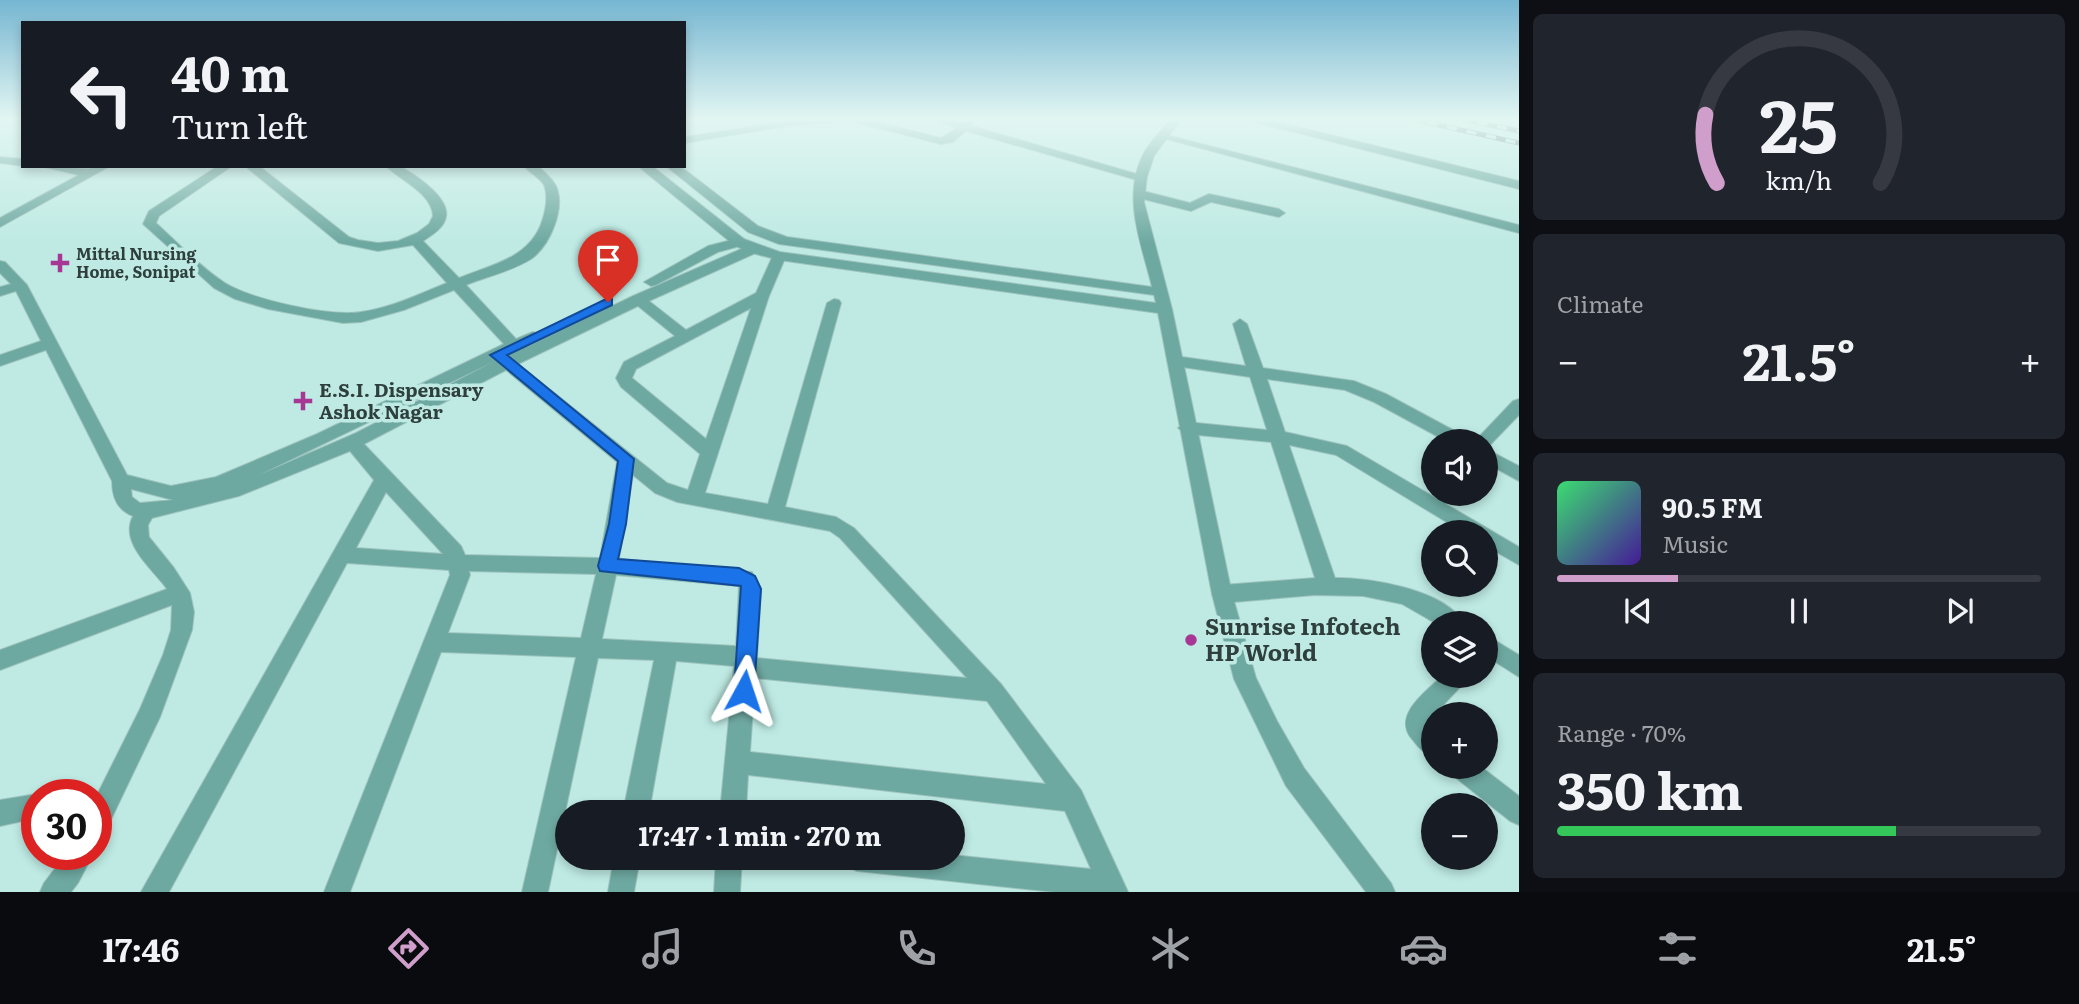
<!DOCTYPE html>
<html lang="en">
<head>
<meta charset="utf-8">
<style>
  body { margin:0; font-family:Literata,serif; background:#20242c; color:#f1f3f6; height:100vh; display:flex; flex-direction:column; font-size:26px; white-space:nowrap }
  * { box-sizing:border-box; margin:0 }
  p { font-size:23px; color:#9ea1a6 }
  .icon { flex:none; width:38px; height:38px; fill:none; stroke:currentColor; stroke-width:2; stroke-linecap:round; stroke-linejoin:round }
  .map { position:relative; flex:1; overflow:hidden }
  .side { display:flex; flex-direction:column; gap:14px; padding:14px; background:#0d0f14; width:560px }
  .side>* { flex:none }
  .guide { position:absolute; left:21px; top:21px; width:665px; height:147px; border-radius:0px; box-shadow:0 4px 10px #0003; background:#171b24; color:#f1f3f6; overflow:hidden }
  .buttons { position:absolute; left:1421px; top:429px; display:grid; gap:14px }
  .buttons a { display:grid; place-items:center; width:77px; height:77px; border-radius:50%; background:#171b24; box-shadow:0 4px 10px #0003; font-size:35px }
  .speed { position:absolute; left:21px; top:779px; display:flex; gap:14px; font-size:35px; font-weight:700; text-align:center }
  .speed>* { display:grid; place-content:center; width:91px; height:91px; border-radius:50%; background:#171b24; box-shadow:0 4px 10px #0003; line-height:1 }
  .speed .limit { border:10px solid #d22; background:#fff; color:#111 }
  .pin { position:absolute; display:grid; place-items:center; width:60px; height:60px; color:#fff; margin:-72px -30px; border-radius:50% 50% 50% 0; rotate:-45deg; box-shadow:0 0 7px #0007 }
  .pin .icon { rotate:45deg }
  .me { position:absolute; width:77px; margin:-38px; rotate:5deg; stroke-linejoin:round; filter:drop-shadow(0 0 5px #0008) }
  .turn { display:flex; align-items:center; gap:24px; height:147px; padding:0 35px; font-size:32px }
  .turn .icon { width:91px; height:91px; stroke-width:2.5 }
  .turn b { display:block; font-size:49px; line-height:60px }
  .big { font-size:52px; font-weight:700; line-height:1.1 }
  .side .widget { flex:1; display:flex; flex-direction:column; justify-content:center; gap:10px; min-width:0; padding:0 24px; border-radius:10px; background:#20242c }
  .side .dial { align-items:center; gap:0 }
  .dial svg { height:182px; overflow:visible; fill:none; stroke:#363941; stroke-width:7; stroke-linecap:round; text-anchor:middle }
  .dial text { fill:#f1f3f6; stroke:none }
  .song { display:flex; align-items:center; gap:21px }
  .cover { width:84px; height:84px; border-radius:10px; background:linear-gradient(135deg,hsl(140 70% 55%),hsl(260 70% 35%)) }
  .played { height:7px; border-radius:4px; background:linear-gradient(90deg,#d09eca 25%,#363941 25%) }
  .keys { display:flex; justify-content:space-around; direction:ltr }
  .heat { display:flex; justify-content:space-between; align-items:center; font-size:38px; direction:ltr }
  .charge { height:10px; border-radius:5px; background:linear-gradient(90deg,#34c759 70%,#363941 0) }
  .trip { position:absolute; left:555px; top:800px; width:410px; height:70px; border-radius:35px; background:#171b24; box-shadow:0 4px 10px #0003; font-weight:700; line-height:70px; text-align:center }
  .dock { display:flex; height:112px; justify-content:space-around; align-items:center; background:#090b0e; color:#9ea1a6 }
  .dock .icon { width:49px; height:49px }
  .dock .active { color:#d09eca }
  .dock b { font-size:32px; color:#f1f3f6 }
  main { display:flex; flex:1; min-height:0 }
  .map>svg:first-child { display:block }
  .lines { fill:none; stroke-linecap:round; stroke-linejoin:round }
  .minor-casing { stroke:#9ec4be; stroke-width:2 }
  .tertiary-casing { stroke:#9ec4be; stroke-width:2 }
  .minor { fill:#6ea9a1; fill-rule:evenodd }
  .tertiary { fill:#6ea9a1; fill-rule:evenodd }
  .rail-casing { stroke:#59726e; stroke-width:5 }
  .rail { stroke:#beeae3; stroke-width:3.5; stroke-dasharray:10; stroke-linecap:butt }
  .route { fill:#1a73e8; stroke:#114b97; stroke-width:2 }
  .poi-dot { fill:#a73794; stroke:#beeae3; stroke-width:2.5 }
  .labels { text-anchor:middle; stroke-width:7; stroke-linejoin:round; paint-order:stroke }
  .far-poi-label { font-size:16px; font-weight:bold; fill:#2e3f3d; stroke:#beeae3; text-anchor:start }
  .poi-label { font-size:19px; font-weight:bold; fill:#2e3f3d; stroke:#beeae3; text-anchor:start }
  .near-poi-label { font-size:23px; font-weight:bold; fill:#2e3f3d; stroke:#beeae3; text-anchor:start }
</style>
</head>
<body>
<main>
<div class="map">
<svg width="1519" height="892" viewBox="0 0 1519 892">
  <rect width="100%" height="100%" fill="#beeae3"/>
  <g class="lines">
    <defs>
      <g id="minor">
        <polygon points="807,118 862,118 941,138 957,128 929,118 945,118 963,123 970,119 975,122 972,126 1147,177 1137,180 966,131 953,142 941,144 850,121 792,125 684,143 684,137"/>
        <polygon points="1159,133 1519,225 1519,233 1159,137"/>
        <polygon points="0,157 23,159 24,166 0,163"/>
        <polygon points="40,166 89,169 95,166 110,166 0,227 0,218 79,175"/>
        <path d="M 218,166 L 232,166 L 159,216 L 156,223 C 178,243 200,267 225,283 C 253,300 329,317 361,312 C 391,308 419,294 447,283 L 413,245 L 378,251 L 339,243 L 245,166 L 259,166 L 349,237 L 358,240 L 378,243 L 398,241 L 417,233 L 429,224 L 433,216 C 432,193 401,181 386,166 C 392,166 398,165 403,168 C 417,176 450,198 446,217 C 444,228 432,235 423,241 L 459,278 C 493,264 532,258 543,218 C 546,208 548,195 544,185 C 540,178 530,173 524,166 L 538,166 C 544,172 552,178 556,186 C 566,208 550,246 531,259 C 512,271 486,277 466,285 L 516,339 L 533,332 L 538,334 L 541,337 L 525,348 L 633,296 L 748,246 L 758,246 L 758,252 L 649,301 L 686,330 L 756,293 L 774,253 L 784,253 L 786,256 L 769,296 L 705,493 L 768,504 L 827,303 L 834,299 L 839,300 L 841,303 L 785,507 L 836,517 L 854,528 L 1001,684 L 1081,790 L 1128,892 L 1054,892 L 857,871 L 848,867 L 844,858 L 952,858 L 952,855 L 1091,869 L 1065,811 L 748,775 L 746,812 L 720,812 L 734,666 L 676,661 L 649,812 L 623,812 L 654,660 L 598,658 L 548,892 L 522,892 L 576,657 L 441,652 L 350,892 L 324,892 L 450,575 L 449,570 L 347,563 L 169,892 L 141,892 L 374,480 L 350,451 L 239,496 L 152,518 L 148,525 L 149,537 L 174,568 L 190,593 L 194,612 L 192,630 L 160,717 L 105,832 L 96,836 L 96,797 L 140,709 L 163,655 L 171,630 L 172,605 L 0,670 L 0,650 L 167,589 C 152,568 119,543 133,516 C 117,510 112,497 112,481 L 46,350 L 0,366 L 0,355 L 41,341 L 16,291 L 0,296 L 0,287 L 11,284 L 0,273 L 0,261 L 5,262 L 27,285 L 127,475 L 171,486 L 216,477 L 317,434 L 504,344 L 454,290 L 404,310 L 361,322 L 343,323 L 268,309 L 235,299 L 214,288 L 143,224 L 149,211 ZM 638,306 L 675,336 L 624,362 L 616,378 L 621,387 L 700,454 L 688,490 L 667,483 L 518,364 ZM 751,308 L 706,439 L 632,378 L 636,369 ZM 495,361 L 356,433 L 259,475 ZM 506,370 L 617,462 L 600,558 L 465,555 L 461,546 L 364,444 ZM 633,475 L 655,493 L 677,502 L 830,531 L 840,538 L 967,678 L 757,658 L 761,589 L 752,572 L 619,559 ZM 131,489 L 173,500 L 140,503 L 132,497 ZM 386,492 L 443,554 L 356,548 ZM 469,571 L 596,574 L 581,638 L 448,633 L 470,575 ZM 616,575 L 739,586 L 736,646 L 602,639 ZM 755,678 L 987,701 L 1046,784 L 750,752 Z"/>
        <polygon points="1139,190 1190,203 1209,194 1279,209 1285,213 1279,217 1211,202 1191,211 1135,197 1135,191"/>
        <polygon points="739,238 744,239 744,245 718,252 656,285 651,286 644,282 708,246"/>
        <path d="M 1240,319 L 1247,324 L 1263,368 L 1354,381 L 1386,394 L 1466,437 L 1469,441 L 1446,441 L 1374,402 L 1345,390 L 1267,379 L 1285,432 L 1347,446 L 1519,547 L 1519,565 L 1486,546 L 1486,532 L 1463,532 L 1336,455 L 1289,445 L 1335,578 C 1368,577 1447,590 1463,623 L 1435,623 L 1402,604 L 1363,596 L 1315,595 L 1222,603 L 1215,600 L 1212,594 L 1215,588 L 1222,585 L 1315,578 L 1271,442 L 1187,434 L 1178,428 L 1187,422 L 1267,430 L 1250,377 L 1175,366 L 1167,361 L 1175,356 L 1246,366 L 1233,324 Z"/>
        <polygon points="1519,399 1519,415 1490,445 1486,447 1486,441 1475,441 1513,401"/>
        <polygon points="1486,449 1519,466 1519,481 1486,463"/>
        <polygon points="1486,635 1519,655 1519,677 1486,656"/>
        <path d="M 1442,676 L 1467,676 L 1464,683 L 1429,720 L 1433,729 L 1433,757 C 1424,754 1418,747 1412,739 C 1392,715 1426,692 1442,676 Z"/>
        <polygon points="1448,766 1480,766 1519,796 1519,825 1510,821 1451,774"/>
        <polygon points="37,794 39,794 37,794 37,818 0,826 0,800"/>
        <polygon points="66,854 93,854 78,883 71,892 40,892 44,883"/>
        <polygon points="614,858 640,858 634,892 608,892"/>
        <polygon points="716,858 742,858 740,892 714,892"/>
      </g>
      <g id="tertiary">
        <path d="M 1172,118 L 1182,118 L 1154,156 L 1147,177 L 1144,202 L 1172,309 L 1232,594 L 1256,678 L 1277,721 L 1304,768 L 1391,883 L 1395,892 L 1366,892 L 1286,786 L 1234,679 L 1212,594 L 1158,313 L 779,260 L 748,252 L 734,245 L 638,166 L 652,166 L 744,239 L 780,252 L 1156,303 L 1154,295 L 779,244 L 748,232 L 666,166 L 680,166 L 758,226 L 787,237 L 1152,287 C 1142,245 1122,199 1142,157 C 1148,143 1162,130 1172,118 Z"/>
        <polygon points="1245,118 1262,118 1519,181 1519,189 1246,120"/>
      </g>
    </defs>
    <use href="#minor" class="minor-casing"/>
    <use href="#tertiary" class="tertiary-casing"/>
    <use href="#minor" class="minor"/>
    <use href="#tertiary" class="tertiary"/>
    <defs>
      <g id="rail">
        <polyline points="1408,118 1519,143"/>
        <polyline points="1458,118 1519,131"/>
      </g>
    </defs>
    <use href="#rail" class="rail-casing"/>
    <use href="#rail" class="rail"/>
  </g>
  <linearGradient id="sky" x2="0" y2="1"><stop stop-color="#76b6d1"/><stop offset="0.49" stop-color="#e2f6f2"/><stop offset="1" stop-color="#e2f6f2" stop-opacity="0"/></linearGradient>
  <rect width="1519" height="243" fill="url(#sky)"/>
  <polygon class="route" points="608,298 612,299 612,305 507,355 634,459 626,524 618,559 739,568 755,576 761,589 754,691 751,698 744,700 737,698 734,691 741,586 600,571 598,566 609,524 618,461 490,355"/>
  <g class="poi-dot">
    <path d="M56.5 252.5h7v7h7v7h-7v7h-7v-7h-7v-7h7z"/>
    <path d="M299.5 390.5h7v7h7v7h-7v7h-7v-7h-7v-7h7z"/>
    <circle cx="1191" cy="640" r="7"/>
  </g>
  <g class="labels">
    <g class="far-poi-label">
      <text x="76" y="260">Mittal Nursing<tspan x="76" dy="18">Home, Sonipat</tspan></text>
    </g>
    <g class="poi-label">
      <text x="319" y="397">E.S.I. Dispensary<tspan x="319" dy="22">Ashok Nagar</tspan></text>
    </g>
    <g class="near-poi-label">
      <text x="1205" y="635">Sunrise Infotech<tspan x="1205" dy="26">HP World</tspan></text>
    </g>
  </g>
</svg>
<div class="buttons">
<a><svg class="icon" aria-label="sound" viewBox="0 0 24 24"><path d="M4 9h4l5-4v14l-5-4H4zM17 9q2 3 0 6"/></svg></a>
<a><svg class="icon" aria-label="search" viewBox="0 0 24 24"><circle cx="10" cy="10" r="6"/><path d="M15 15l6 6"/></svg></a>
<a><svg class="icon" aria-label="layers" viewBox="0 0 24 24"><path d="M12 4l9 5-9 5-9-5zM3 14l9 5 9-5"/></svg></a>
<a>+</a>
<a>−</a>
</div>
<div class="speed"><div class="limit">30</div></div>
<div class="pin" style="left:608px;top:302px;background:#d93025"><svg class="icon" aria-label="arrive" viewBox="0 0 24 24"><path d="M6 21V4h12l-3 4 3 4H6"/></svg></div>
<svg class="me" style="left:744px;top:691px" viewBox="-20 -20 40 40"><path d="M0-17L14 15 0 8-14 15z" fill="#1a73e8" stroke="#fff" stroke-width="4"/></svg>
<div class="trip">17:47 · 1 min · 270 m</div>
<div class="guide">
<div class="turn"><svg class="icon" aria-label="left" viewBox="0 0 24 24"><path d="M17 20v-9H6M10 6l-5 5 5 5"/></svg><div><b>40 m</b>Turn left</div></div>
</div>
</div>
<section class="side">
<div class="widget dial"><svg viewBox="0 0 100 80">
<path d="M14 69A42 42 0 1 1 86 69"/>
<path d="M14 69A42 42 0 0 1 9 39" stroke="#d09eca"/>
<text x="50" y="56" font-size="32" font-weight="700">25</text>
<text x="50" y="72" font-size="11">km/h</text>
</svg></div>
<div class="widget"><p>Climate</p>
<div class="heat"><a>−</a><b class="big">21.5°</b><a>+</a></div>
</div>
<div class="widget">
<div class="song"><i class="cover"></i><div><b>90.5 FM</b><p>Music</p></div></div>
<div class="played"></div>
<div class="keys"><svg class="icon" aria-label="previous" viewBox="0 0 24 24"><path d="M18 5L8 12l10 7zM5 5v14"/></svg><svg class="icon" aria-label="pause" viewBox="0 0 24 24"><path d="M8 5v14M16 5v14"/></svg><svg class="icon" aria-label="next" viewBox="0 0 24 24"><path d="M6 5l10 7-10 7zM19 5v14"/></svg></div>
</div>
<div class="widget"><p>Range · 70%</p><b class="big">350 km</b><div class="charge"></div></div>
</section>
</main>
<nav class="dock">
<b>17:46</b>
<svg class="icon active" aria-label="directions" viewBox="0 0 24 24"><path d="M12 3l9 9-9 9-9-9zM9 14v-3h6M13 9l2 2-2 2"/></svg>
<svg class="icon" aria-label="music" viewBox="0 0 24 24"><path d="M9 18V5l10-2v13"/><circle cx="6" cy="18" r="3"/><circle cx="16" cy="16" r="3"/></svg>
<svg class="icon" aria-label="phone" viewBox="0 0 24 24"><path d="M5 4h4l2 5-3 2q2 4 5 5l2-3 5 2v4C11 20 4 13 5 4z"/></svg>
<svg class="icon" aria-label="climate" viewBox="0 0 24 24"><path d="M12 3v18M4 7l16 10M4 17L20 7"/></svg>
<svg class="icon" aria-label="car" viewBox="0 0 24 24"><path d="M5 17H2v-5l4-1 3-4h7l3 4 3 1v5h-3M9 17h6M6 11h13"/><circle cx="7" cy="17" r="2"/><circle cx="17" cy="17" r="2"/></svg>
<svg class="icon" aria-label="filters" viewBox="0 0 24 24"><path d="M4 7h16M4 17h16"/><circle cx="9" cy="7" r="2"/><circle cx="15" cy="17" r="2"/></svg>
<b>21.5°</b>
</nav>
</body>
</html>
